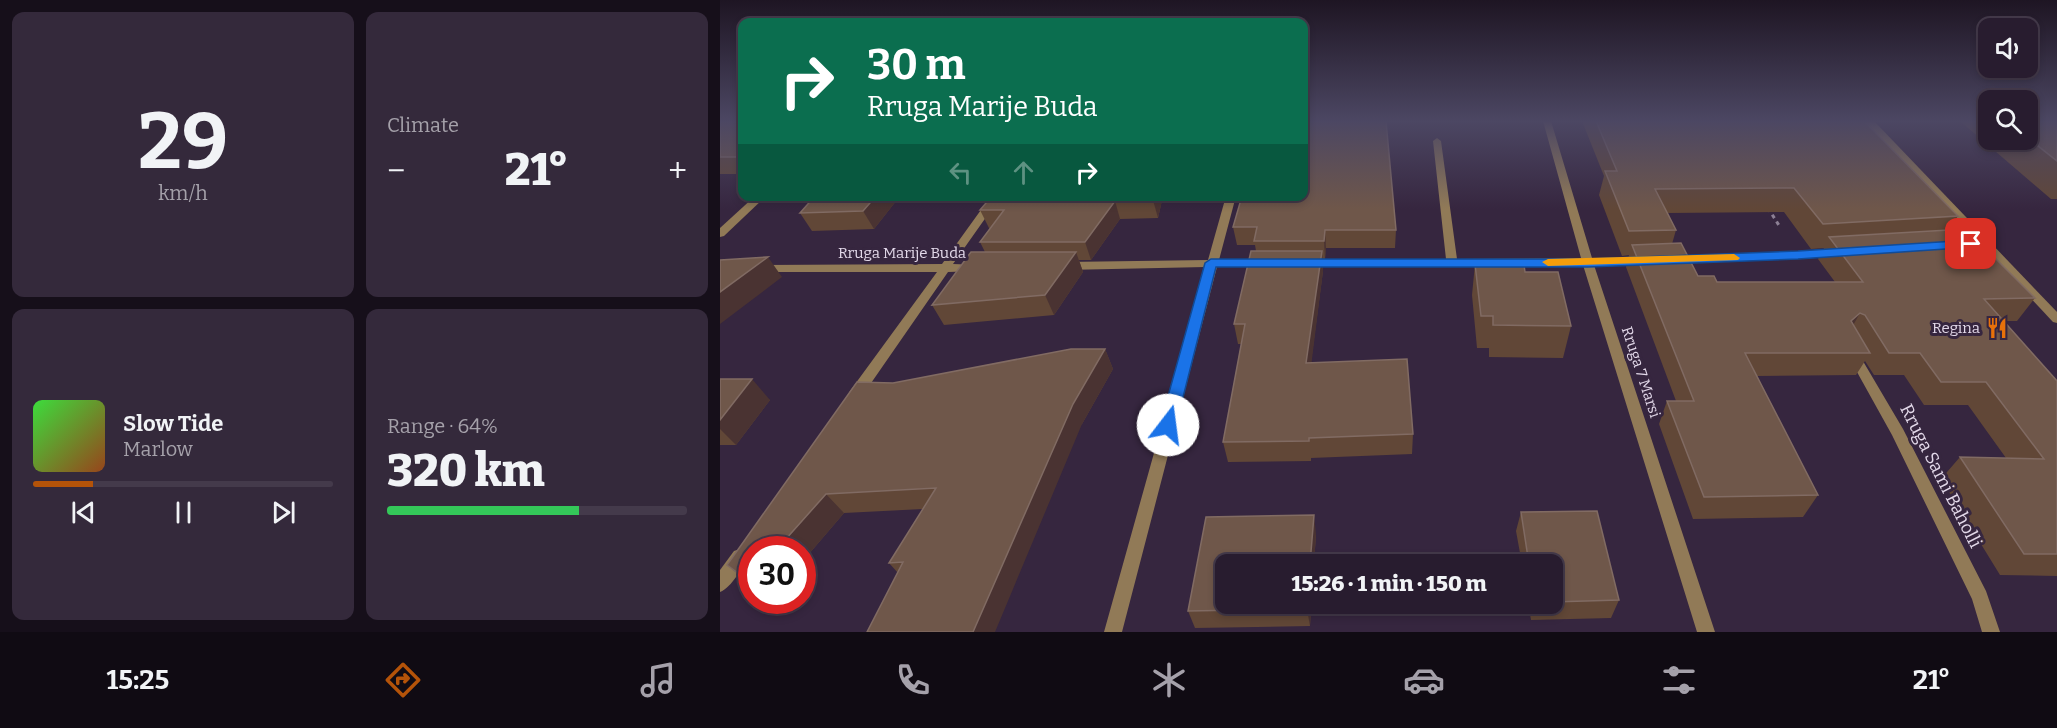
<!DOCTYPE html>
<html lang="en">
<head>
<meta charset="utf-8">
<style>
  body { margin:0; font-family:Bitter,serif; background:#34293b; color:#f1f3f6; height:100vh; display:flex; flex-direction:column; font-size:22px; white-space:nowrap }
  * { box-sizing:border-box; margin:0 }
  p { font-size:20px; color:#a5a1aa }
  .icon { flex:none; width:33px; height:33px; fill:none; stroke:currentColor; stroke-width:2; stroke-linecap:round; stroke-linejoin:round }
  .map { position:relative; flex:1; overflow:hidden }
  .side { display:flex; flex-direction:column; gap:12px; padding:12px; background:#160f1a; width:720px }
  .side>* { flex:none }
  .guide { position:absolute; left:18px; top:18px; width:570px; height:183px; border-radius:12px; box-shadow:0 3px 9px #0003,0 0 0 2px #443a4b; background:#0b6e4f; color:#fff; overflow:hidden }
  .tools { position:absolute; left:1258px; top:18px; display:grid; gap:12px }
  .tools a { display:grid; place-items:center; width:60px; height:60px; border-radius:12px; background:#281c2f; box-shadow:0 3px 9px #0003,0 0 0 2px #443a4b; font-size:30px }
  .speed { position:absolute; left:18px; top:536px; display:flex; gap:12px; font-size:30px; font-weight:700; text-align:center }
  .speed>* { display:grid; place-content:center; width:78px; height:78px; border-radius:50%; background:#281c2f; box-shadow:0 3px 9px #0003,0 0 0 2px #443a4b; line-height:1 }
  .speed .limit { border:9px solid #d22; background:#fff; color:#111 }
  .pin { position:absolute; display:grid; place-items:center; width:51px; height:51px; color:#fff; margin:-26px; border-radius:12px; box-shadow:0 3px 9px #0006 }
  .me { position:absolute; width:66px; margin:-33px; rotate:15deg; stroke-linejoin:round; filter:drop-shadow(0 0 4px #0008) }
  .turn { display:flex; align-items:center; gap:21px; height:126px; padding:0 30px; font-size:27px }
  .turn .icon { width:78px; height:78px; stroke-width:2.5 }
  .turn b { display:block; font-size:42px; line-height:51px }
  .lanes { display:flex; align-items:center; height:57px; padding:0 30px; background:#0003; justify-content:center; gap:30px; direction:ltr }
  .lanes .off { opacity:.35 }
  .big { font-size:45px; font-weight:800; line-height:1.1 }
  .side .card { flex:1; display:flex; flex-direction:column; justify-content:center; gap:9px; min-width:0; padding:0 21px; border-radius:12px; background:#34293b }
  .side .dial { align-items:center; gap:0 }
  .dial b { font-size:78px; line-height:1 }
  .song { display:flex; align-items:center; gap:18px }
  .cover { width:72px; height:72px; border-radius:9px; background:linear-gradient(135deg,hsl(120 70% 55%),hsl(20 70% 35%)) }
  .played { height:6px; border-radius:3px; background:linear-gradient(90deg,#b45309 20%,#443a4b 20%) }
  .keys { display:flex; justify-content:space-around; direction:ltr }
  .heat { display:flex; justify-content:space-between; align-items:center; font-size:33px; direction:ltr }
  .charge { height:9px; border-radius:4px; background:linear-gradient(90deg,#34c759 64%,#443a4b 0) }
  .side .tiles { flex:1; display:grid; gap:12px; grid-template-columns:repeat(2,1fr) }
  .trip { position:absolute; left:495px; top:554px; width:348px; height:60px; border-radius:12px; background:#281c2f; box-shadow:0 3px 9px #0003,0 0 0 2px #443a4b; font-weight:800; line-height:60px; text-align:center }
  .tabs { display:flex; height:96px; justify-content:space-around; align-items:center; background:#100b13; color:#a5a1aa }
  .tabs .icon { width:42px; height:42px }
  .tabs .current { color:#b45309 }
  .tabs b { font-size:27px; color:#f1f3f6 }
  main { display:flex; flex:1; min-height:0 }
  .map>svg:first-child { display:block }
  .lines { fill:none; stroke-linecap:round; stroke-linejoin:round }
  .path { stroke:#8d8095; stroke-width:3; stroke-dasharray:4 4; stroke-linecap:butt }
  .minor { fill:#917a57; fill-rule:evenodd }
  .tertiary { fill:#917a57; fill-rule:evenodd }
  .wall { fill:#614737; fill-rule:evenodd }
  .shaded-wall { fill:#4a3332 }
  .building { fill:#6f574a; stroke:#816b63; stroke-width:1.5 }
  .route { fill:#1a73e8; stroke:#114b97; stroke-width:1.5 }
  .slow { fill:#f59e0b }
  .labels { text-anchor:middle; stroke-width:6; stroke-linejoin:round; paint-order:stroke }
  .street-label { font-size:15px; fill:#e3d9ea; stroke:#36263f }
  .poi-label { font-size:15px; fill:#e3d9ea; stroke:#36263f; text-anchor:end }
  .near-street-label { font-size:18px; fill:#e3d9ea; stroke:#36263f }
</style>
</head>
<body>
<main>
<section class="side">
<div class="tiles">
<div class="card dial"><b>29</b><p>km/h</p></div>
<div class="card"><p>Climate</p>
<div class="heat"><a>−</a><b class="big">21°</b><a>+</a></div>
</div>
<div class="card">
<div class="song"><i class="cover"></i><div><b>Slow Tide</b><p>Marlow</p></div></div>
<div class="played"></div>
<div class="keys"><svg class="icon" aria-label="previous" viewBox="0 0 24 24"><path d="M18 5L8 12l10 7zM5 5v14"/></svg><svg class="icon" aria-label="pause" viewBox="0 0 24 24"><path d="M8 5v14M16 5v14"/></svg><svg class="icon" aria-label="next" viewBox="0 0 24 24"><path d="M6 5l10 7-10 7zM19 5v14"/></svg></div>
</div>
<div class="card"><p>Range · 64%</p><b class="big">320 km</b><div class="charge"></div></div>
</div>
</section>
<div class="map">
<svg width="1337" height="632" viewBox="0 0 1337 632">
  <rect width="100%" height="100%" fill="#36263f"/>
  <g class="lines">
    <polyline class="path" points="1048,208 1060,227"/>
    <g class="minor">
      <polygon points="823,121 831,121 872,258 924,258 930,261 924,264 874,265 995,632 977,632 863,265 588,266 582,263 588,260 726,259 713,141 717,138 721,141 737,259 861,258"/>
      <polygon points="35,196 46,196 4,236 0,237 0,228"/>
      <polygon points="271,196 281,196 233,264 259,265 261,268 259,271 228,272 140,399 130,399 128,395 130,391 217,272 42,272 36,268 38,265 222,264"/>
      <polygon points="506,196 516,196 499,260 543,260 549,263 543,266 497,267 402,632 384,632 486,267 345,270 339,266 345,262 488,260"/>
      <polygon points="1116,250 1121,253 1120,255 954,263 948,260 954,257"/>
      <polygon points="1133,349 1137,351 1183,429 1266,591 1280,632 1262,632 1252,599 1172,435 1127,354 1129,351"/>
      <path d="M 20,549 L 26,551 L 28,556 C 23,567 12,587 0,592 L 0,570 L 14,551 Z"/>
    </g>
    <polygon class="tertiary" points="1145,121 1154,121 1337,312 1337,323 1333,322"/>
  </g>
  <g class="wall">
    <rect x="0" y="121" width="22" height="53"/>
    <path d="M 862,121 L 1144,121 L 1238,216 L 1229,230 L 1315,298 L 1297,321 L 1283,321 L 1337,381 L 1337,576 L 1280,575 L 1221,479 L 1240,457 L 1286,458 L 1248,405 L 1204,405 L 1184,375 L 1154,375 L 1145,361 L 1136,375 L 1037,376 L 1098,495 L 1083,517 L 973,519 L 939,424 L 947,401 L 956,401 L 906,267 L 909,255 L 902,256 L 879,195 L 884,176 ZM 1064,212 L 1091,249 L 1104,248 L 1098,259 L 1115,282 L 997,282 L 978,276 L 952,244 L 956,230 L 948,213 Z"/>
    <polygon points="1240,121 1269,121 1269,140 1308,140 1308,121 1337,121 1337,199 1331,199"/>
    <polygon points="180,196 154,229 92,231 80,213"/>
    <polygon points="272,196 443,196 438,218 400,219 371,260 359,260 363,272 334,315 224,325 212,305 265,252 260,242 270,228 269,228 260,210"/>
    <polygon points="513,227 676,230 675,248 606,248 605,259 603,259 603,271 591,362 693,434 692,454 591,458 591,461 508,462 503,442 521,344 518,344 514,324 536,251 535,245 517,245"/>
    <polygon points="755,264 805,272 851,326 843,358 769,357 769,348 757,348 752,295"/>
    <polygon points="385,349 393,369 362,424 178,573 169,563 203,509 124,513 82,562 82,549 32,549 32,585 7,565 173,383"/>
    <polygon points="0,379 50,400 16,445 0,445"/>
    <polygon points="801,512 899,600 891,618 811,620 808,603 832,603 832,564 802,564 796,531"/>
    <polygon points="596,534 590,626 475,628 468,611"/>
  </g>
  <g class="shaded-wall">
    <polygon points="156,196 180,196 154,229 143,211"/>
    <polygon points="434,196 443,196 438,218 433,200"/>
    <polygon points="395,201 400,219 371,260 365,242"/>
    <polygon points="605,230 606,248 605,259 604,241"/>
    <polygon points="602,251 603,271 589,383 586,363"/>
    <polygon points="356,252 363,272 334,315 325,295"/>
    <polygon points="48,257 62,277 0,324 0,292"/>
    <polygon points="1140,313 1127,336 1131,321"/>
    <polygon points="385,349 393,369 362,424 275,632 253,632 353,404"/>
    <polygon points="32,379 50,400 16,445 0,429 0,420"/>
    <polygon points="106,494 124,513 82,562 82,549 57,549"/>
    <polygon points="594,515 596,534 594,564 590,564"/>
    <polygon points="587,603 591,603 590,626 587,609"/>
  </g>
  <g class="building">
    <rect x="0" y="121" width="22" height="36"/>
    <polygon points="584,121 666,121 676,230 605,230 604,241 534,241 537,227 513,227 522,196 584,196"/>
    <polygon points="876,121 1144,121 1238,216 1103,224 1074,188 935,189 956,230 909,231 885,171 897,171"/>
    <polygon points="1308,121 1337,121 1337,161 1308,138"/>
    <polygon points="95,196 156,196 143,211 80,213"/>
    <polygon points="272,196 434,196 433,200 395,201 365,242 260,242 284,210 260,210"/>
    <polygon points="1246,229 1315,298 1264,299 1337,381 1337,554 1304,554 1240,457 1324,459 1266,382 1221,382 1200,353 1169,353 1145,315 1140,313 1131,321 1150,353 1025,353 1098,495 984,497 947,401 974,401 912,245 961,243 978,276 994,276 997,282 1143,282 1109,237"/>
    <polygon points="531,251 602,251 586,363 687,359 693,434 589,438 589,441 503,442 525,324 514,324"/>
    <polygon points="251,252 356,252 325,295 212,305"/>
    <polygon points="48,257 0,292 0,260"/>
    <polygon points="755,264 804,265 805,272 838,272 851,326 773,325 773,316 761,316"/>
    <polygon points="351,349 385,349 353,404 253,632 147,632 183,562 169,563 216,488 106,494 57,549 32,549 32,578 29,581 7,565 137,382 173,383"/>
    <polygon points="0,379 32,379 0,420"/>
    <polygon points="877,511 899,600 832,602 832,564 809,564 801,512"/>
    <polygon points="594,515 590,564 506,564 506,603 587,603 587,609 468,611 486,517"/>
  </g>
  <linearGradient id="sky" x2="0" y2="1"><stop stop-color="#1e1523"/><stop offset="0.58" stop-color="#4c4763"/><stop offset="1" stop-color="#4c4763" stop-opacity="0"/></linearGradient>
  <rect width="1337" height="209" fill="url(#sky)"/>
  <polygon class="route" points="1251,240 1255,241 1255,247 1078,259 868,267 496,267 456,425 448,431 440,425 485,263 491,259 868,259 1078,251"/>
  <polygon class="slow" points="1014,254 1020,258 1018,260 828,266 822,262 828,259"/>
  <defs>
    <symbol id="restaurant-bare" viewBox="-9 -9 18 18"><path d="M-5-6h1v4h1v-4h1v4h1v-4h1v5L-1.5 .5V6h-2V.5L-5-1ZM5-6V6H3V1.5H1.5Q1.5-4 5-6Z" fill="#e8710a" stroke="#36263f" stroke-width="2.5" paint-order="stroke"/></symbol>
  </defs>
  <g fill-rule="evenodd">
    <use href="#restaurant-bare" x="1262" y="313" width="30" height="30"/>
  </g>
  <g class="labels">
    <g class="street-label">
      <text x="182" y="258">Rruga Marije Buda</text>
      <text transform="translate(921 372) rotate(72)" y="5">Rruga 7 Marsi</text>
    </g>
    <g class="poi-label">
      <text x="1260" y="333">Regina</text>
    </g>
    <g class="near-street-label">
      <text transform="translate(1221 476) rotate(63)" y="6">Rruga Sami Baholli</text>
    </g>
  </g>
</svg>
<div class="tools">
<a><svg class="icon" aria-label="sound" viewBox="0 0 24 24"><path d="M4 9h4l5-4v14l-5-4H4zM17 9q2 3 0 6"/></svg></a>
<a><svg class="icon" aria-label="search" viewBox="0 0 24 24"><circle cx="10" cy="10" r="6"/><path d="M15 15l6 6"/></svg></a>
</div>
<div class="speed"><div class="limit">30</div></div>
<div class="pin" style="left:1251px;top:244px;background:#d93025"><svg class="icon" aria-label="arrive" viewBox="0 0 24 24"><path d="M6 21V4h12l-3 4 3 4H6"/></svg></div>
<svg class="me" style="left:448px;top:425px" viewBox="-20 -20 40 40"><circle r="19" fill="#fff"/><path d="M0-13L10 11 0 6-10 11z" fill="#1a73e8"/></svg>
<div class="trip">15:26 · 1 min · 150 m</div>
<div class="guide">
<div class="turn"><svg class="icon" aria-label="right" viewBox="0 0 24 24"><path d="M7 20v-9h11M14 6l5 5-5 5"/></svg><div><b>30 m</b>Rruga Marije Buda</div></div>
<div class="lanes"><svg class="icon off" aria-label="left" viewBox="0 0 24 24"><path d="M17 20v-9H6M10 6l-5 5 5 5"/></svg><svg class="icon off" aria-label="ahead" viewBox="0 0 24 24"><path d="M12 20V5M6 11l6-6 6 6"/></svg><svg class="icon" aria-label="right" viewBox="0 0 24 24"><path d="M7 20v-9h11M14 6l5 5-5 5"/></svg></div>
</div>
</div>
</main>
<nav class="tabs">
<b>15:25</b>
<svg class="icon current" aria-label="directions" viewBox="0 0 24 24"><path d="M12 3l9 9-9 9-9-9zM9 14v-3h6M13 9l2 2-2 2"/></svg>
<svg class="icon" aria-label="music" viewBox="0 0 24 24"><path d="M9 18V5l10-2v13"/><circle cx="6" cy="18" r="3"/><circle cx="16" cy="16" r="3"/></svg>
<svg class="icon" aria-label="phone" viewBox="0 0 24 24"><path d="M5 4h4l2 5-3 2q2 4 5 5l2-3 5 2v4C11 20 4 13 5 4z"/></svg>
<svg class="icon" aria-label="climate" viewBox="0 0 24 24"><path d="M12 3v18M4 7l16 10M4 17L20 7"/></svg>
<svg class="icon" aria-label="car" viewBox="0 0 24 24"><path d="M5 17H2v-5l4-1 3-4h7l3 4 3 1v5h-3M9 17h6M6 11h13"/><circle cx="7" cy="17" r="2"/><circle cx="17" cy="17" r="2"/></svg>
<svg class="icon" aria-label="filters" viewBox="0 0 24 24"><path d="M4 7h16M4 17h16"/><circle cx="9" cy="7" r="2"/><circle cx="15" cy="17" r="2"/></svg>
<b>21°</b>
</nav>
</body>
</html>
